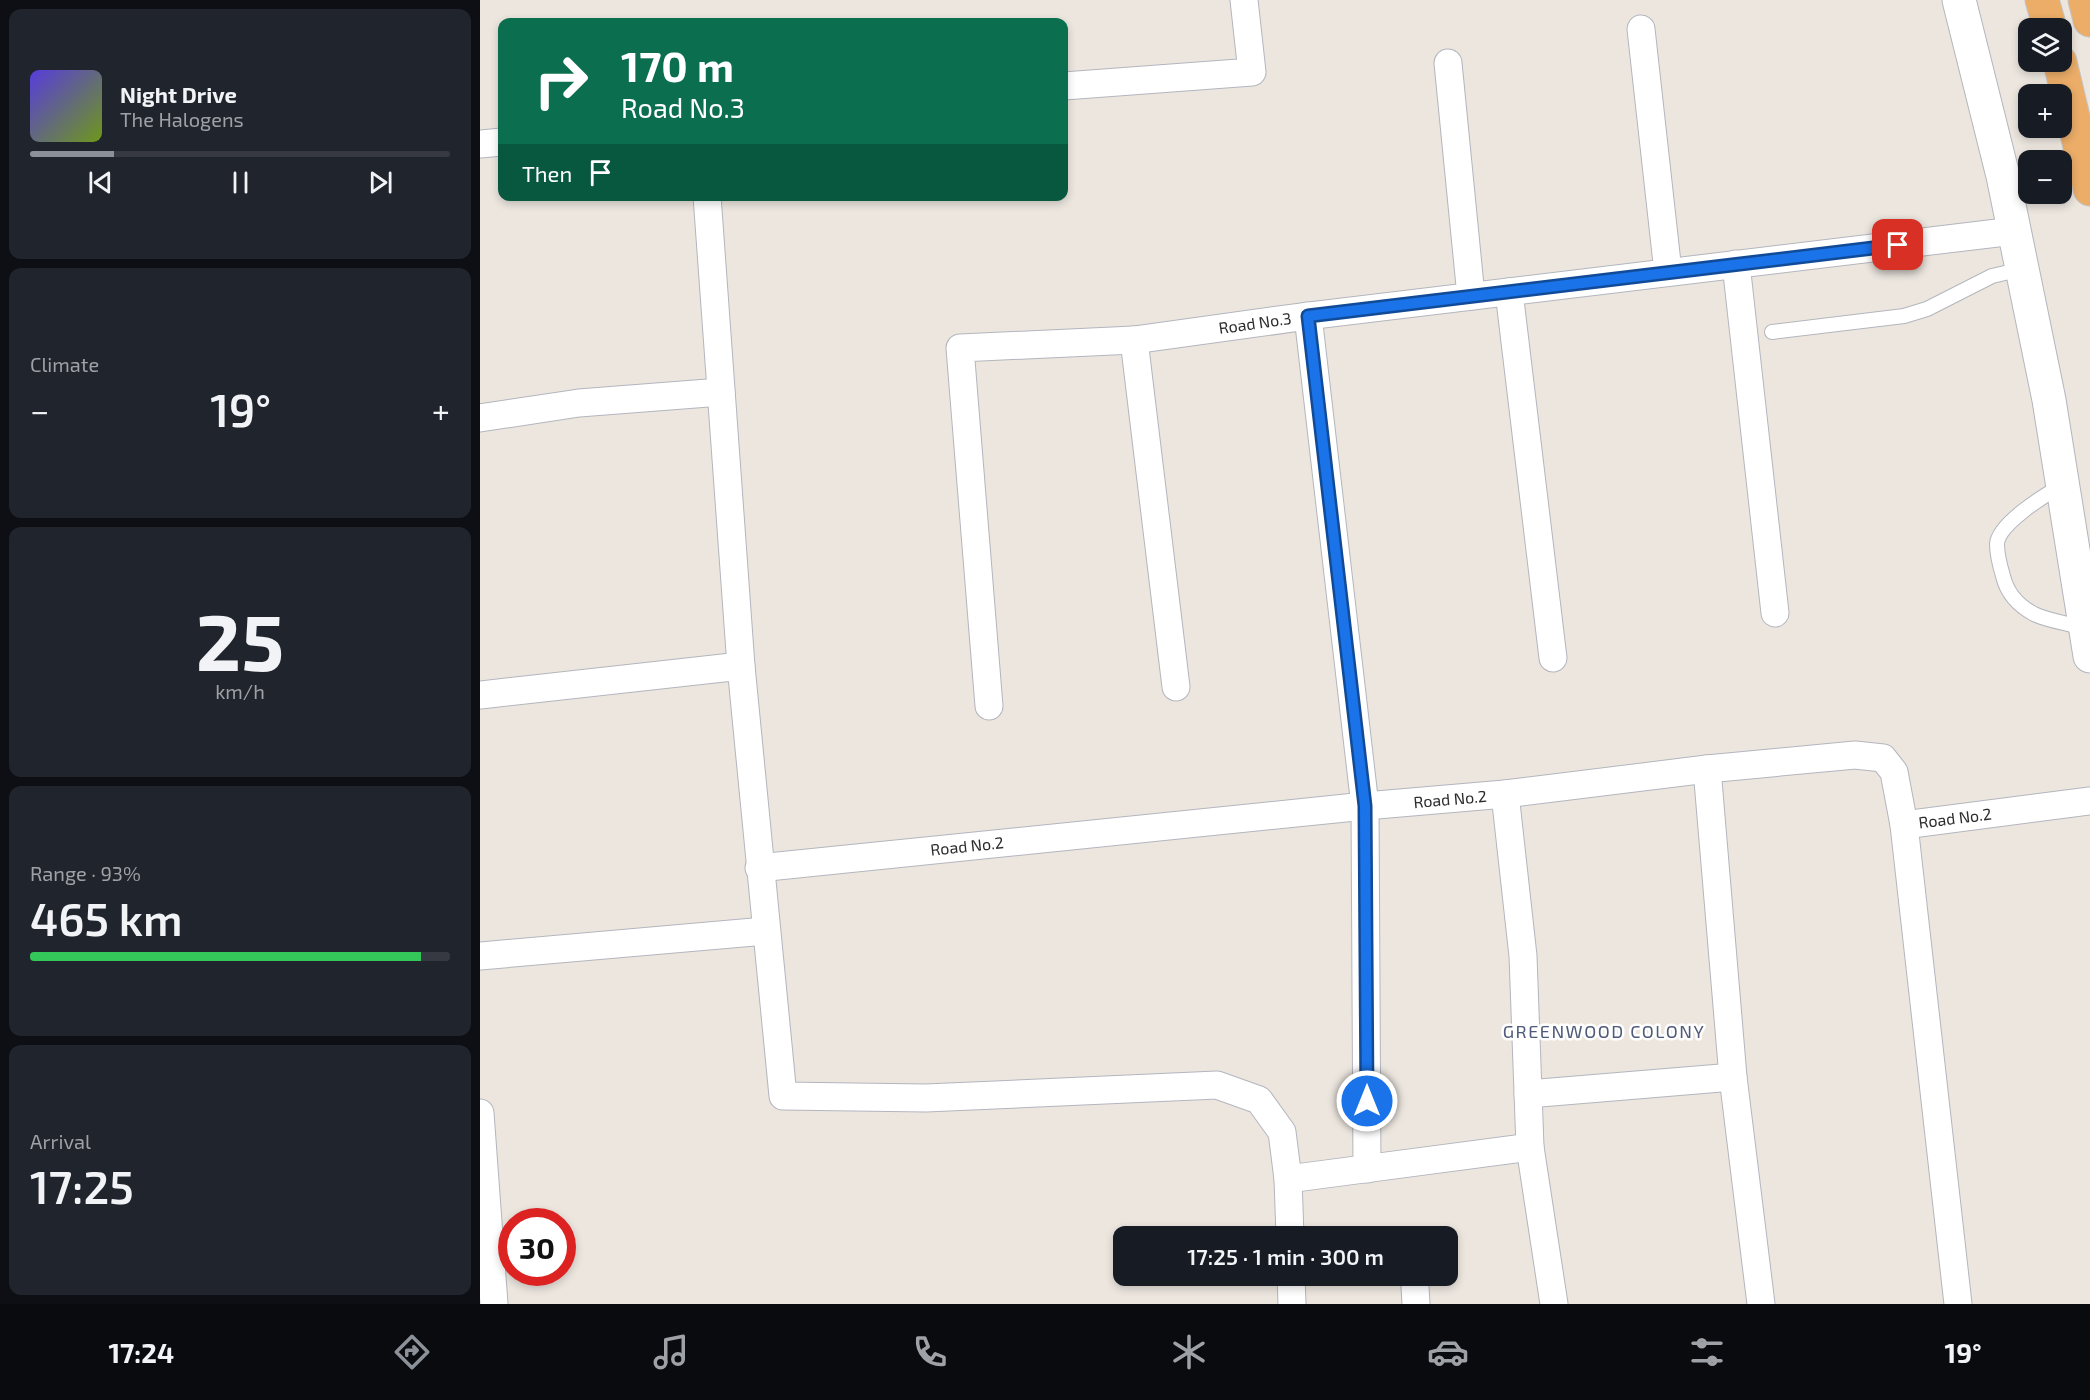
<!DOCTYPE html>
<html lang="en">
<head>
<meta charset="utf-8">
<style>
  body { margin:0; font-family:"Exo 2",sans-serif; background:#20242c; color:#f1f3f6; height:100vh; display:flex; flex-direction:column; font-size:22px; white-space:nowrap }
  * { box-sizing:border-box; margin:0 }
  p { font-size:20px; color:#9ea1a6 }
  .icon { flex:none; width:33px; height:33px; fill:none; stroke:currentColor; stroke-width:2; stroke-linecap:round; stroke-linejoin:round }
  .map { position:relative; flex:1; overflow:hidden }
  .sheet { display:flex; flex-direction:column; gap:9px; padding:9px; background:#0d0f14; width:480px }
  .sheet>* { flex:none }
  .guide { position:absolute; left:18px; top:18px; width:570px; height:183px; border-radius:12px; box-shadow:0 3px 9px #0003; background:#0b6e4f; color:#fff; overflow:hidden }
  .fabs { position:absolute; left:1538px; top:18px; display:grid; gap:12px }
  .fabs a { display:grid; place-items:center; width:54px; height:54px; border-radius:12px; background:#171b24; box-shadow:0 3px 9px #0003; font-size:30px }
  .speed { position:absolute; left:18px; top:1208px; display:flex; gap:12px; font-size:30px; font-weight:700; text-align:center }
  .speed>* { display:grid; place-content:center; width:78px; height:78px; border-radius:50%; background:#171b24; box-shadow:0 3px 9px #0003; line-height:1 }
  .speed .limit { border:9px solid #d22; background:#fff; color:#111 }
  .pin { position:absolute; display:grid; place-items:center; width:51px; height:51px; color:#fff; margin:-26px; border-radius:12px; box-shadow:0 3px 9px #0006 }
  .me { position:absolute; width:66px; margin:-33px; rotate:0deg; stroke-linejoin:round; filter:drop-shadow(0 0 4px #0008) }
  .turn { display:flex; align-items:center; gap:21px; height:126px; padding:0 24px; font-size:27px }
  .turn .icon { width:78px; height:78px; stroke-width:2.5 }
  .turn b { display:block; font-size:42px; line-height:51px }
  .then { display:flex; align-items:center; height:57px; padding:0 24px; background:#0003; gap:12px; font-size:22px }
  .big { font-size:45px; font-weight:600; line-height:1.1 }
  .sheet .card { flex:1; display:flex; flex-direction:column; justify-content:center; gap:9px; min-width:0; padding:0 21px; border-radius:12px; background:#20242c }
  .sheet .dial { align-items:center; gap:0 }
  .dial b { font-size:78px; line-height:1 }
  .song { display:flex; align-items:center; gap:18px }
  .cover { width:72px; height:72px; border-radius:9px; background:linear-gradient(135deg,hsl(250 70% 55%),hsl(80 70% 35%)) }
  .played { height:6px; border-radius:3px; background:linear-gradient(90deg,#8c9099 20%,#363941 20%) }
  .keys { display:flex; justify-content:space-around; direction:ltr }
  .heat { display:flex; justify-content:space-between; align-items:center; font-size:33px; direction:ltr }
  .charge { height:9px; border-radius:4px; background:linear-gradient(90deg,#34c759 93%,#363941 0) }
  .trip { position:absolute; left:633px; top:1226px; width:345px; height:60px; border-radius:12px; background:#171b24; box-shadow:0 3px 9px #0003; font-weight:600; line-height:60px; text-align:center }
  .dock { display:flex; height:96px; justify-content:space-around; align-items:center; background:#090b0e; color:#9ea1a6 }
  .dock .icon { width:42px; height:42px }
  .dock .on { color:#8c9099 }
  .dock b { font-size:27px; color:#f1f3f6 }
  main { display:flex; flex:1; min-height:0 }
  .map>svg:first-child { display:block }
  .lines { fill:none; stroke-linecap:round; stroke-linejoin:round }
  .service-casing { stroke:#b3b6be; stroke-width:16 }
  .minor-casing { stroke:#b3b6be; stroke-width:29 }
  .tertiary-casing { stroke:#b3b6be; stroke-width:35 }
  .trunk-casing { stroke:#c4c4c4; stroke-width:35 }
  .service { stroke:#fff; stroke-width:14 }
  .minor { stroke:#fff; stroke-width:27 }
  .tertiary { stroke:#fff; stroke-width:33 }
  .trunk { stroke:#ebad68; stroke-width:33 }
  .route-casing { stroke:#114b97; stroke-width:15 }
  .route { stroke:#1a73e8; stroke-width:10 }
  .labels { text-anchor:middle; stroke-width:5; stroke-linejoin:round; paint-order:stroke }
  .street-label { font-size:16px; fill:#2c2c2c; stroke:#fff }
  .neighbourhood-label { font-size:18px; letter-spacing:1.5px; fill:#505a79; stroke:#fff }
</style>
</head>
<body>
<main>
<section class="sheet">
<div class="card">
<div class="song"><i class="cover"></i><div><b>Night Drive</b><p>The Halogens</p></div></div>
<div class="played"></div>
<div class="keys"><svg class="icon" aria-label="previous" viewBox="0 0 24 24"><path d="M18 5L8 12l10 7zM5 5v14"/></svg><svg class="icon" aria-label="pause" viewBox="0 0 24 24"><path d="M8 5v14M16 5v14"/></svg><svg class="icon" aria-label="next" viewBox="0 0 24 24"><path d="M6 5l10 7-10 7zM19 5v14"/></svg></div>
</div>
<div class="card"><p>Climate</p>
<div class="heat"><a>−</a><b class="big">19°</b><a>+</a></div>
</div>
<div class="card dial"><b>25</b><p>km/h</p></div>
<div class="card"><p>Range · 93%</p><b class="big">465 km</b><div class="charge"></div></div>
<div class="card"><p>Arrival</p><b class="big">17:25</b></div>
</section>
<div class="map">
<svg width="1610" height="1304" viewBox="0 0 1610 1304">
  <rect width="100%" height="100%" fill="#ece6df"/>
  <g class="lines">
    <defs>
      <g id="service">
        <polyline points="1292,332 1424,316 1447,309 1512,276 1542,269"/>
        <path d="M 1581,486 C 1565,495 1518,524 1517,544 C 1517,554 1520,566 1523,576 C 1527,593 1539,606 1554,614 C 1568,621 1588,623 1603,628"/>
      </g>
      <g id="minor">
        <polyline points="1161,29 1188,272"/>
        <polyline points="968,63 991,296"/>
        <polyline points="584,86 772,72 764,0"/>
        <polyline points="0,144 22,142"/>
        <polyline points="227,196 261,666"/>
        <polyline points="1256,264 1295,613"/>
        <polyline points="1029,292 1073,658"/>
        <polyline points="828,316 885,806 887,1169"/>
        <polyline points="654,340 696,687"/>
        <polyline points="0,418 99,403 241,392"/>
        <polyline points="0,695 261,666 303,1096 446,1098 737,1085 779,1100 802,1132 808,1179 810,1236"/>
        <polyline points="509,706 480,348 654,340 828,316 1534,231"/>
        <polyline points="1227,769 1253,1077 1281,1304"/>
        <polyline points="1025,794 1043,956 1050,1147 1074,1304"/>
        <polyline points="1424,825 1478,1304"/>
        <polyline points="279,868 885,806 1025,794 1227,769 1375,755 1403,758 1414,772 1424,825 1610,801"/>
        <polyline points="0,956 286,931"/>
        <polyline points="1048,1094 1253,1077"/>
        <polyline points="0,1113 14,1304"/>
        <polyline points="808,1179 1050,1147"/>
        <polyline points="811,1275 812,1304"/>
        <polyline points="935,1287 936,1304"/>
      </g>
      <polyline id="tertiary" points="1479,0 1523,176 1569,400 1610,656"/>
      <g id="trunk">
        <polyline points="1562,0 1570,28"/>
        <polyline points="1605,0 1610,20"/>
        <polyline points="1580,62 1610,189"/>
      </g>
    </defs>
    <use href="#service" class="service-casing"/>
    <use href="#minor" class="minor-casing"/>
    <use href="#tertiary" class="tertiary-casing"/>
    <use href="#trunk" class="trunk-casing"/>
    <use href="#service" class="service"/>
    <use href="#minor" class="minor"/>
    <use href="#tertiary" class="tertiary"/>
    <use href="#trunk" class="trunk"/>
  </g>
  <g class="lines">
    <defs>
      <polyline id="route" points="887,1101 885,806 828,316 1418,245"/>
    </defs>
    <use href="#route" class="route-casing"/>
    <use href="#route" class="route"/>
  </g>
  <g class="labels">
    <g class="street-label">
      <text transform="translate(775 323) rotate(-8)" y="6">Road No.3</text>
      <text transform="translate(970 799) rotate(-5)" y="6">Road No.2</text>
      <text transform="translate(1475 818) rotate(-7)" y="6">Road No.2</text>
      <text transform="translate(487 846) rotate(-6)" y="6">Road No.2</text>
    </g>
    <g class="neighbourhood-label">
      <text x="1124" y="1038">GREENWOOD COLONY</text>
    </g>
  </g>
</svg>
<div class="fabs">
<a><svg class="icon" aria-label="layers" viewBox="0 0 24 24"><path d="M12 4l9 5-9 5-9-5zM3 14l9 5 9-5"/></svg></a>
<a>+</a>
<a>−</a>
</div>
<div class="speed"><div class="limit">30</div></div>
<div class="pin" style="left:1418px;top:245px;background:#d93025"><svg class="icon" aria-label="arrive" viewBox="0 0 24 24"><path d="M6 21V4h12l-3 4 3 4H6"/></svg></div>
<svg class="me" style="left:887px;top:1101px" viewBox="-20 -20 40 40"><circle r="17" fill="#1a73e8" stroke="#fff" stroke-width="3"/><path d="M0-11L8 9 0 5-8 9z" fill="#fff"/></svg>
<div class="trip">17:25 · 1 min · 300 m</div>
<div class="guide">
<div class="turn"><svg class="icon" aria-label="right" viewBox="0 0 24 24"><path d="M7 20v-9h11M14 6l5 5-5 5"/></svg><div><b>170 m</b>Road No.3</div></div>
<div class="then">Then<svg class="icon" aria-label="arrive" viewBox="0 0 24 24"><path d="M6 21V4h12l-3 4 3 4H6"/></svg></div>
</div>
</div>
</main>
<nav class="dock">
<b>17:24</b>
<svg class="icon on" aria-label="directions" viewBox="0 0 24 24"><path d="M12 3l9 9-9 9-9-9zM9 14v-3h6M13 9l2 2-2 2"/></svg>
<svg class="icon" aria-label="music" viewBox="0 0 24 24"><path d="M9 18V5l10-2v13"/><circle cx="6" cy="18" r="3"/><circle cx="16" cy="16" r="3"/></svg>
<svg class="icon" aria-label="phone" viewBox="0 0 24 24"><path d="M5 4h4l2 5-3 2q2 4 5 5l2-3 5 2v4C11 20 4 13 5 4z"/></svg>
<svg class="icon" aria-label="climate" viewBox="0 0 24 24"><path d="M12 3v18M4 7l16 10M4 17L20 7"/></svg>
<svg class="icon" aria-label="car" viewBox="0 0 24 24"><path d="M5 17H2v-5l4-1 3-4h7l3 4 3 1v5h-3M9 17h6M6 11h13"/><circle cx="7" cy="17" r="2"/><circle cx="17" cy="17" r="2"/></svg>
<svg class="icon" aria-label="filters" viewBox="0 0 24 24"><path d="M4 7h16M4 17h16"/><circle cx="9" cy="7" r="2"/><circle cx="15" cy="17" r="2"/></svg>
<b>19°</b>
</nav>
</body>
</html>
